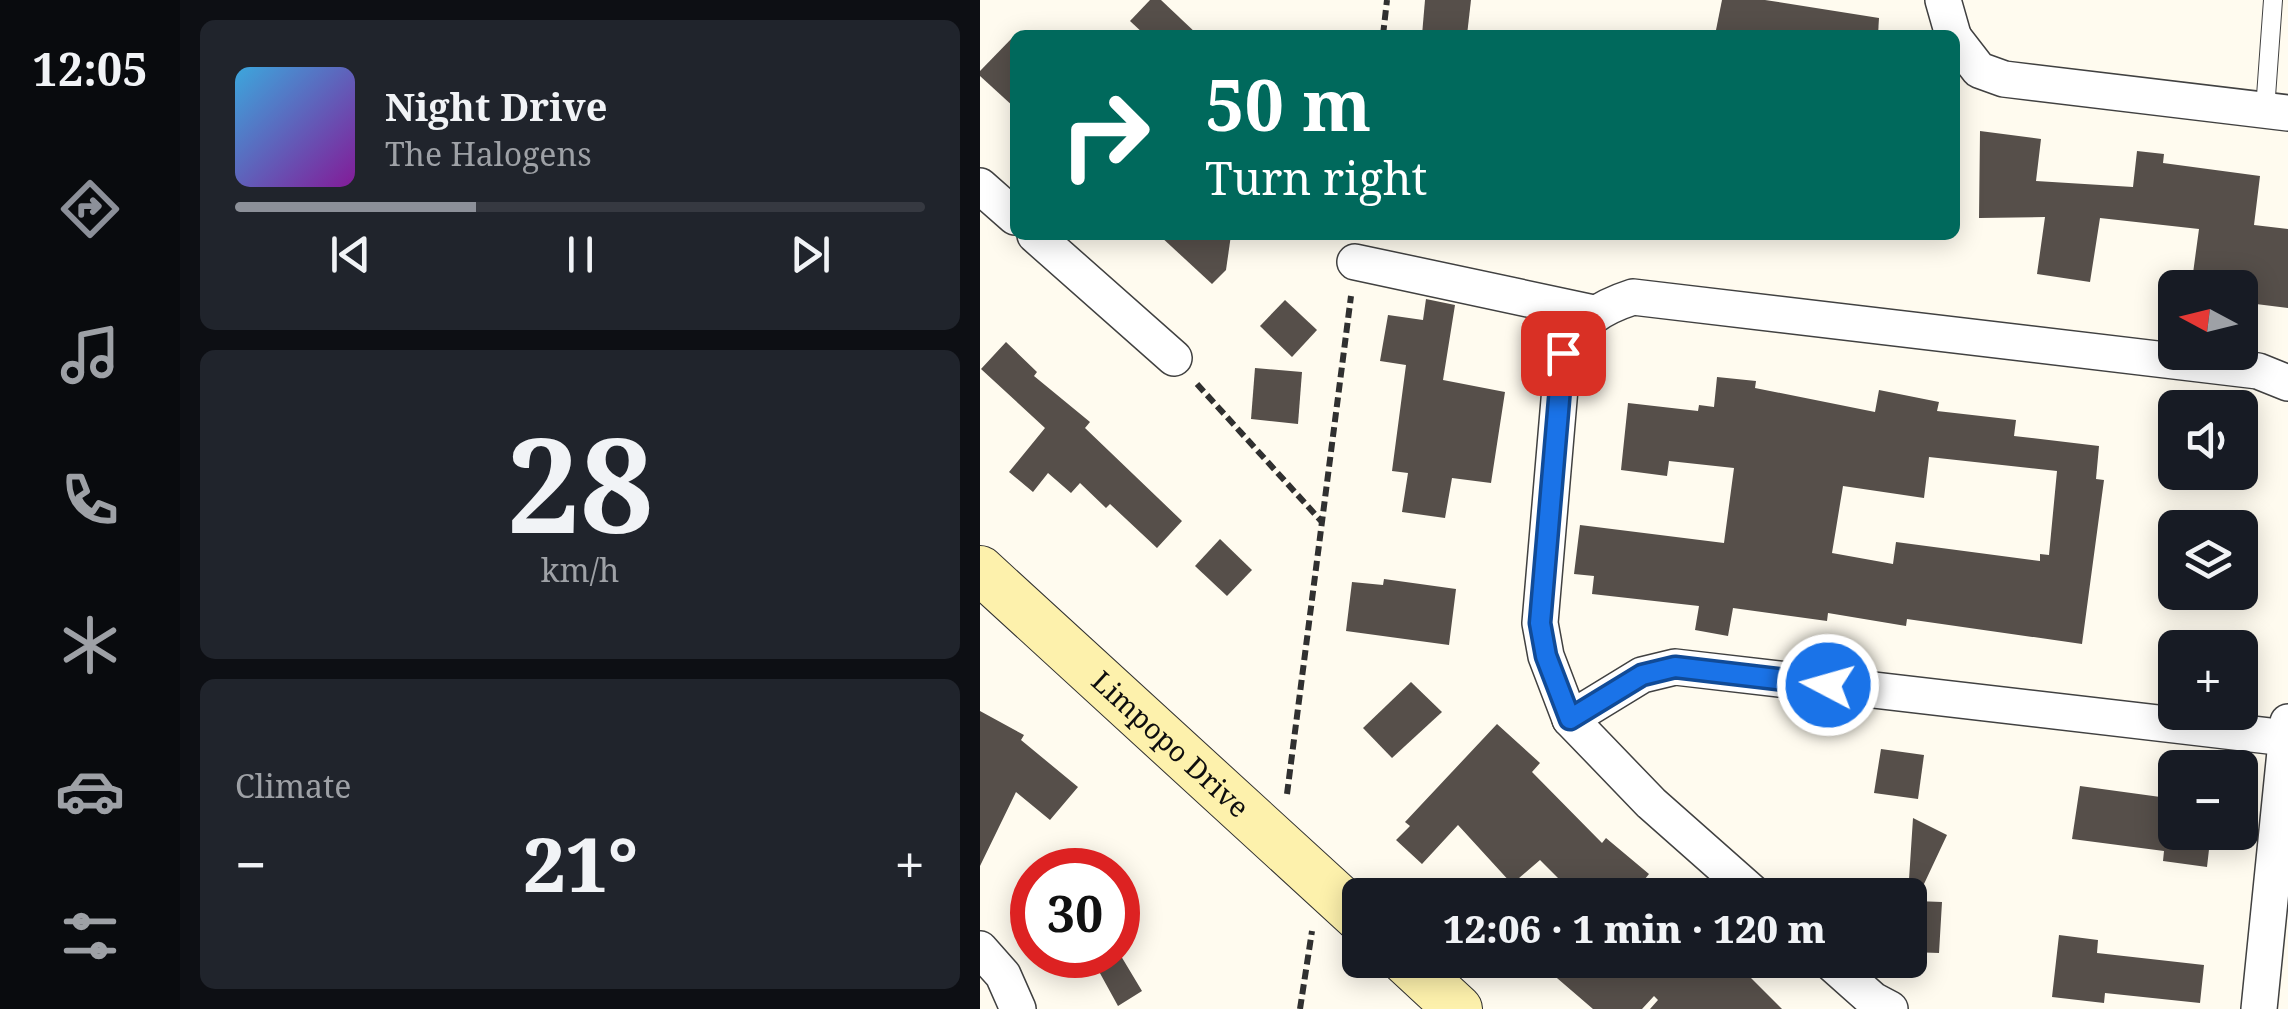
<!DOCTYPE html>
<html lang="en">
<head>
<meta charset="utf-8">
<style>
  body { margin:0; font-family:"Noto Serif",serif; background:#20242c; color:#f1f3f6; height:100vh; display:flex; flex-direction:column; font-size:38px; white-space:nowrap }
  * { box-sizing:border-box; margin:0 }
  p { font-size:32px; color:#9ea1a6 }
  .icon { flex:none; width:55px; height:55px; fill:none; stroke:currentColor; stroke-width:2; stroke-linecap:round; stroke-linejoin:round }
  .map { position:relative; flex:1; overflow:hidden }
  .details { display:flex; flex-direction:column; gap:20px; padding:20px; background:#0d0f14; width:800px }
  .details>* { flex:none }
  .top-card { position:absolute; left:30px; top:30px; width:950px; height:210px; border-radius:15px; box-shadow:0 5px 25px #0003; background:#00695c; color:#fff; overflow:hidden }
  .needle { width:65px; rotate:277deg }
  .tools { position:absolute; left:1178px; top:270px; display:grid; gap:20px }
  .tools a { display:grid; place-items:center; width:100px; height:100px; border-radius:15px; background:#171b24; box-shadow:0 5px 25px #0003; font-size:50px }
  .speed { position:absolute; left:30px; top:848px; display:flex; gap:20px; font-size:50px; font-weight:700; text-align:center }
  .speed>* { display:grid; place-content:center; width:130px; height:130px; border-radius:50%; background:#171b24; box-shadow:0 5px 25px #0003; line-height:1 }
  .speed .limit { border:15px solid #d22; background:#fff; color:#111 }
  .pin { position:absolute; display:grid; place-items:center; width:85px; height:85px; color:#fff; margin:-42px; border-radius:20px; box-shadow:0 5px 15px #0006 }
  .me { position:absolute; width:110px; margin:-55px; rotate:276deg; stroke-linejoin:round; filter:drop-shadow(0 0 8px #0008) }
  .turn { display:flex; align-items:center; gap:35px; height:210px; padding:0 30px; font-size:45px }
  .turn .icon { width:130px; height:130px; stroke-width:2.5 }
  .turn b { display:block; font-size:70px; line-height:85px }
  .big { font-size:75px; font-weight:800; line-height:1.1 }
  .details .tile { flex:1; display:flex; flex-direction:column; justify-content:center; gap:15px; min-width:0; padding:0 35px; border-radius:15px; background:#20242c }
  .details .dial { align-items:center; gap:0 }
  .dial b { font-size:130px; line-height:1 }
  .song { display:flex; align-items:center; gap:30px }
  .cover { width:120px; height:120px; border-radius:15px; background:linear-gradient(135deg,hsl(200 70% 55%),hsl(290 70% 35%)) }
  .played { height:10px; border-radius:5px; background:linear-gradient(90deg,#8c9099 35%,#363941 35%) }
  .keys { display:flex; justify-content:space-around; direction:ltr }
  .heat { display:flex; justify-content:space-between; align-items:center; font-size:55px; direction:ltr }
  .trip { position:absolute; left:362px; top:878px; width:585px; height:100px; border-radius:15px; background:#171b24; box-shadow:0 5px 25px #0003; font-weight:800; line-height:100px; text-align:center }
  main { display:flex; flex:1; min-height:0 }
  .dock { display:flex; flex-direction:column; width:180px; justify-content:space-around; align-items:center; background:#090b0e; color:#9ea1a6 }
  .dock .icon { width:70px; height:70px }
  .dock .selected { color:#8c9099 }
  .dock b { font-size:45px; color:#f1f3f6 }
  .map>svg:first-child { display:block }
  .building { fill:#564f4a; fill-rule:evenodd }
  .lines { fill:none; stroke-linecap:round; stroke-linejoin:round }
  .lane-casing { stroke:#414141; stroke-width:20 }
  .street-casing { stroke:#414141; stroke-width:38 }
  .secondary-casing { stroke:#303030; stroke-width:50 }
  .path { stroke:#303030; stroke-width:6; stroke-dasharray:10 5; stroke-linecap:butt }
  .lane { stroke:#fff; stroke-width:18 }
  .street { stroke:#fff; stroke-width:35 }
  .secondary { stroke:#fdf1ac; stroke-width:48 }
  .route-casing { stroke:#114b97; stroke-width:25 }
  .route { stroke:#1a73e8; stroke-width:18 }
  .labels { text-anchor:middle; stroke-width:10; stroke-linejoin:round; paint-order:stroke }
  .street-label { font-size:28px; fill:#0e0e0e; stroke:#fff }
</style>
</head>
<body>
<main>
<nav class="dock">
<b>12:05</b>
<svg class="icon selected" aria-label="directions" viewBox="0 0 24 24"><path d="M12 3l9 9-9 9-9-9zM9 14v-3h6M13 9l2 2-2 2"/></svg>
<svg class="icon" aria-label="music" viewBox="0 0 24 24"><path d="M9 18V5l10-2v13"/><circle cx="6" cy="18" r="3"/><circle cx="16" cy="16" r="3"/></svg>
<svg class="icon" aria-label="phone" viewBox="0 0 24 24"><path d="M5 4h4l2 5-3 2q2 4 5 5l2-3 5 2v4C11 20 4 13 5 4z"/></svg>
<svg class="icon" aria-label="climate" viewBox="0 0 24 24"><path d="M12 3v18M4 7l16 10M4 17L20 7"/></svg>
<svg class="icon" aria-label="car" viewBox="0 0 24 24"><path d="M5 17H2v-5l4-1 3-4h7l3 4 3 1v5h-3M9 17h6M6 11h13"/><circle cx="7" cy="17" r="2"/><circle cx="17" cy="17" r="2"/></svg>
<svg class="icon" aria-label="filters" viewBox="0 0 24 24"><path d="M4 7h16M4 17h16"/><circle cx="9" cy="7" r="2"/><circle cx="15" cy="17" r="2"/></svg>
</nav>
<section class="details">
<div class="tile">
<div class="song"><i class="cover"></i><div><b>Night Drive</b><p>The Halogens</p></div></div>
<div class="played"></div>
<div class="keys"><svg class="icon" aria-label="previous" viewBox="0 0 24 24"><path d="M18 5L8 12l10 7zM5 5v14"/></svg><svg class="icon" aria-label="pause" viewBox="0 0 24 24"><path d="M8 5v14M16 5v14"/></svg><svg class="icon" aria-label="next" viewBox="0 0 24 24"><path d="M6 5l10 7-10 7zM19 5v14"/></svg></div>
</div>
<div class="tile dial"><b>28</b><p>km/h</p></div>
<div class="tile"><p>Climate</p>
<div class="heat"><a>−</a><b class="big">21°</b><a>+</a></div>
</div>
</section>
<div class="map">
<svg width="1308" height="1009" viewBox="0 0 1308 1009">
  <rect width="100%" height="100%" fill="#fffbef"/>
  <g class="building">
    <polygon points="170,0 181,0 218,35 165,35 150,21"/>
    <polygon points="445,0 491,0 487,35 442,35"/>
    <polygon points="742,0 785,0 899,18 898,35 735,35"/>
    <polygon points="35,35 35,108 0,76 0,71"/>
    <polygon points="1000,131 1061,139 1056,181 1153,187 1157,151 1184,154 1183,163 1280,176 1274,225 1308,229 1308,308 1260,302 1260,288 1211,288 1219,229 1120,218 1110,282 1057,274 1065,217 999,218"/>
    <polygon points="179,235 251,235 246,270 232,284"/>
    <polygon points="446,299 475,305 463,380 525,392 511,483 472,478 465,518 422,512 428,473 412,471 426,365 400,361 408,315 443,320"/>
    <polygon points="305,300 337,330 312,357 280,326"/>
    <polygon points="26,342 57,372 54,376 110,422 105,428 202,521 177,548 130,504 126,508 100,483 91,493 68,473 53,492 29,472 65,428 1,369"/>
    <polygon points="275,368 322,372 318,424 271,419"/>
    <path d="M 737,377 L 776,381 L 775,388 L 895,412 L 899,390 L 959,402 L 957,411 L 1036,420 L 1034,436 L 1119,446 L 1116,479 L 1124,480 L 1102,644 L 927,619 L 926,626 L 848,613 L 847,621 L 753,608 L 748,636 L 715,630 L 719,606 L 612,594 L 614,576 L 594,574 L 600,525 L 744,543 L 754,468 L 689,461 L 687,476 L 641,470 L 648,403 L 718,411 L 719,405 L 734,407 ZM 949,457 L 1077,471 L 1069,555 L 1060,554 L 1060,561 L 916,542 L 913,564 L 852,553 L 863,486 L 944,498 Z"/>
    <polygon points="240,539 272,570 247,596 215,566"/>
    <polygon points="404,579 476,589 469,645 366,631 372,582 403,585"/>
    <polygon points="431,682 462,712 412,758 383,728"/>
    <polygon points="0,711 44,735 41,740 98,787 70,820 36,792 0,866"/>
    <polygon points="517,724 560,763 552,772 622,843 626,838 669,874 652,895 595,895 560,860 532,884 478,825 442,864 416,840 430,826 425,822"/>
    <polygon points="901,749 944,755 938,799 894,793"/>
    <polygon points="1100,786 1195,799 1195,832 1231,832 1227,867 1183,861 1184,851 1092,839"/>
    <polygon points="933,818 967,835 936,901 962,902 959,953 930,952 928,895"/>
    <polygon points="1079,935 1118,940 1117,953 1224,965 1220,1003 1125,993 1124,1003 1072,997"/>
    <polygon points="138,951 162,991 138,1006 110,955 138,955"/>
    <polygon points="556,960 684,960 702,976 718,960 753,960 802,1009 670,1009 678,1000 674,996 662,1009 613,1009"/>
  </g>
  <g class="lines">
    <defs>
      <polyline id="lane" points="1285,110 1293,0"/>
      <g id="street">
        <polyline points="963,0 973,35"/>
        <polyline points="975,39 999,70 1024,79 1308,113"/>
        <polyline points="0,186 35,217"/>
        <polyline points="55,235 194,358"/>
        <polyline points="375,262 614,313"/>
        <polyline points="590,719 662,675 695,667 1306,738"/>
        <path d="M 775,895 L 671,803 L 590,719 L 566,656 L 560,623 L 583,353 C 600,321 619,308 653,297 L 1278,371 L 1308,383"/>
        <polyline points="0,949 23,975 38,1009"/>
        <polyline points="848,960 893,1000 910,1009"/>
        <polyline points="1279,1009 1308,722"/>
      </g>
      <g id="secondary">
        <path id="s1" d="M 0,570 L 380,918"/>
        <polyline points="425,960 478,1009"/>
      </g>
    </defs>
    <use href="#lane" class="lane-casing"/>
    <use href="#street" class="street-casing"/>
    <use href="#secondary" class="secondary-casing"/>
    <g class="path">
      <polyline points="403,35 407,0"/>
      <polyline points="217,384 343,523"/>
      <polyline points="307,794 371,296"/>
      <polyline points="320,1009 332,931"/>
    </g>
    <use href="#lane" class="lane"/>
    <use href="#street" class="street"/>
    <use href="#secondary" class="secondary"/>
  </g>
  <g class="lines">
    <defs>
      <polyline id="route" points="583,353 560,623 566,656 590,719 662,675 695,667 848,685"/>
    </defs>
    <use href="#route" class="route-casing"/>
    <use href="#route" class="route"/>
  </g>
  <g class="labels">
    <g class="street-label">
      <text dy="10" stroke="none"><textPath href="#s1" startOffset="258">Limpopo Drive</textPath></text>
    </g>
  </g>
</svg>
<div class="tools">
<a><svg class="needle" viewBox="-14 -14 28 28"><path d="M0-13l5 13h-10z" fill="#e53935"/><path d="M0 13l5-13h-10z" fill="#9ea1a6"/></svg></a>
<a><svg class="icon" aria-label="sound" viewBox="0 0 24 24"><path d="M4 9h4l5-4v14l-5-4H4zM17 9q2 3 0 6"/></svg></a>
<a><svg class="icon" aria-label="layers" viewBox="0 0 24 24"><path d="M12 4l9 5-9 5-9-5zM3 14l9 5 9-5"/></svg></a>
<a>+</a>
<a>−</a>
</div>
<div class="speed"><div class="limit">30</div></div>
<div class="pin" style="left:583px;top:353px;background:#d93025"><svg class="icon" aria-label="arrive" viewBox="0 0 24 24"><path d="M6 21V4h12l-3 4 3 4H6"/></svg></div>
<svg class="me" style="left:848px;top:685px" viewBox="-20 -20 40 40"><circle r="17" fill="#1a73e8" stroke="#fff" stroke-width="3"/><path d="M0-11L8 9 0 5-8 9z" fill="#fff"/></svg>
<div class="trip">12:06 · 1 min · 120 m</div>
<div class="top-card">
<div class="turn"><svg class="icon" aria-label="right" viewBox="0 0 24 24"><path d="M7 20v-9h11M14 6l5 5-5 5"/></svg><div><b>50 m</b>Turn right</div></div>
</div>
</div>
</main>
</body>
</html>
